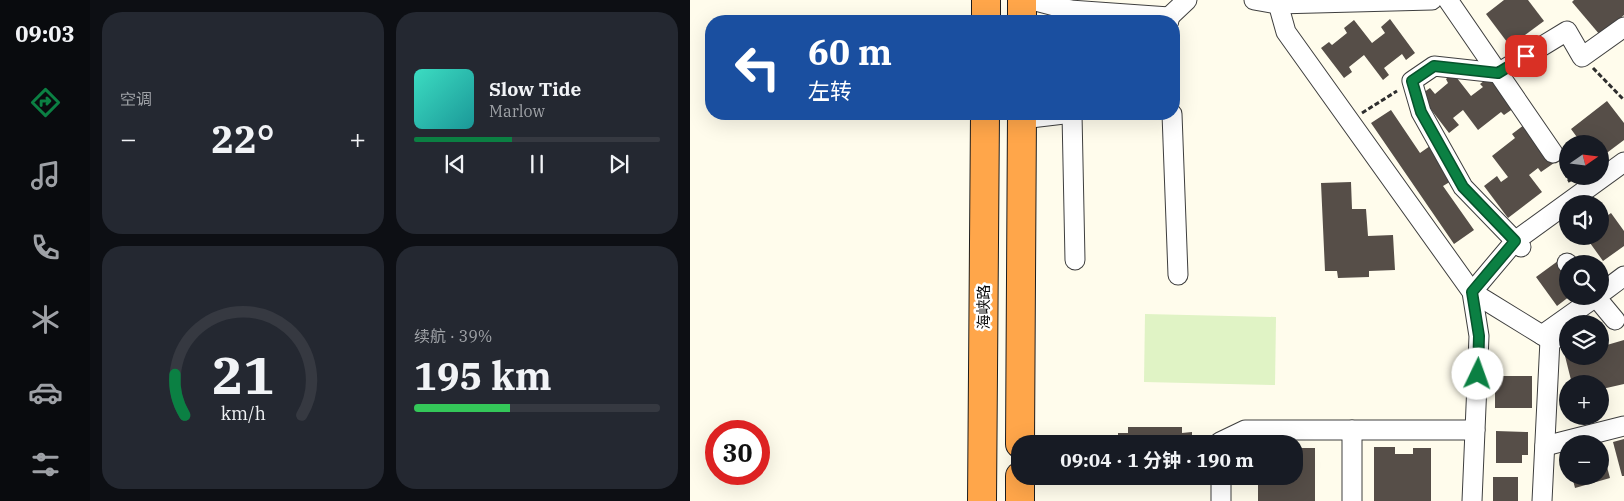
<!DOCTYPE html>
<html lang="zh">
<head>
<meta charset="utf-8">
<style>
  body { margin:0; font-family:"IBM Plex Serif","Noto Sans SC",serif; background:#242831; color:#f1f3f6; height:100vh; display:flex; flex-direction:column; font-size:19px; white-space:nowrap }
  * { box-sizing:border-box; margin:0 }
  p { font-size:16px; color:#9ea1a6 }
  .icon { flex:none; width:28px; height:28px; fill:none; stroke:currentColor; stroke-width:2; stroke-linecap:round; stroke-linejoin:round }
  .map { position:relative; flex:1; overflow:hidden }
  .drawer { display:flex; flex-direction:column; gap:12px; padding:12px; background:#0d0f14; width:600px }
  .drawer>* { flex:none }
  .banner { position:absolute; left:15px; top:15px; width:475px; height:105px; border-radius:20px; box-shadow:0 5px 20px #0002; background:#1a4fa0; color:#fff; overflow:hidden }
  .needle { width:32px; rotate:76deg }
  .controls { position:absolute; left:869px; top:135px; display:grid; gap:10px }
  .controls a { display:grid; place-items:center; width:50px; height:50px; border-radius:50%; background:#171b24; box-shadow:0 5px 20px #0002; font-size:25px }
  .speed { position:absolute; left:15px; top:420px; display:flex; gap:10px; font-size:25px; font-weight:700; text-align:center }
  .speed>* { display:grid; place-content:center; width:65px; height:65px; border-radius:50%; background:#171b24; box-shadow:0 5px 20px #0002; line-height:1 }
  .speed .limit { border:8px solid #d22; background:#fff; color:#111 }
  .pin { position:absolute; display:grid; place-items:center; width:42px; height:42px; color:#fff; margin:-21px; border-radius:10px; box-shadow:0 2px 8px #0006 }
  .me { position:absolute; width:55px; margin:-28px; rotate:3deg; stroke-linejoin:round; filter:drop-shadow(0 0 4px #0008) }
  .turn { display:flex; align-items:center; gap:18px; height:105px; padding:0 20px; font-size:22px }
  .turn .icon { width:65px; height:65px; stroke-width:2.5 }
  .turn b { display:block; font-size:35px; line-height:42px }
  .big { font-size:38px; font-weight:700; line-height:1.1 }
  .drawer .widget { flex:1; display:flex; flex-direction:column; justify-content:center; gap:8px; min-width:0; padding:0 18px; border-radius:20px; background:#242831 }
  .drawer .dial { align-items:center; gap:0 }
  .dial svg { height:130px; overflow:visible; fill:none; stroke:#363941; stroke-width:7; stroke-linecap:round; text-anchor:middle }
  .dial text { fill:#f1f3f6; stroke:none }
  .song { display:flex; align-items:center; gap:15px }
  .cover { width:60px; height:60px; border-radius:8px; background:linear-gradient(135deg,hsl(170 70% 55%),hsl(180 70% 35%)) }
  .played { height:5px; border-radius:2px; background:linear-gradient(90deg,#0b8043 40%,#363941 40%) }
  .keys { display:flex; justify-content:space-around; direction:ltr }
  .heat { display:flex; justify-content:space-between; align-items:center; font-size:28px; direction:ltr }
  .charge { height:8px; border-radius:4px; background:linear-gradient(90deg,#34c759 39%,#363941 0) }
  .drawer .tiles { flex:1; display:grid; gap:12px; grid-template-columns:repeat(2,1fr) }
  .trip { position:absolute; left:321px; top:435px; width:292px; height:50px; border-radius:20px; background:#171b24; box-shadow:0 5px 20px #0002; font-weight:700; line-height:50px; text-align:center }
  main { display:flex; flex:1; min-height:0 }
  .tabs { display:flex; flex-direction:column; width:90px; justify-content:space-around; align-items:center; background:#090b0e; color:#9ea1a6 }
  .tabs .icon { width:35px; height:35px }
  .tabs .selected { color:#0b8043 }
  .tabs b { font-size:22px; color:#f1f3f6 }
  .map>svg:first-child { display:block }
  .pitch { fill:#e0f3c5 }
  .building { fill:#564e48 }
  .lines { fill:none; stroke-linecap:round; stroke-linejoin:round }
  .minor-casing { stroke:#3f3f3f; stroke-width:21 }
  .highway-casing { stroke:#1d1d1d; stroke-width:30 }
  .path { stroke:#2e2e2e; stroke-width:3; stroke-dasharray:5 2.5; stroke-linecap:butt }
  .minor { stroke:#fff; stroke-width:19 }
  .highway { stroke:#ffa64a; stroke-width:28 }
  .route-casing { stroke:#07532c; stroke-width:12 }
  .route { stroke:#0b8043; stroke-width:9 }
  .labels { text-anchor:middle; stroke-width:5; stroke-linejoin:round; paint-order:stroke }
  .street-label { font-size:15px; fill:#0c0c0c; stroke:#fff }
</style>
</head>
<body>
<main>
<nav class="tabs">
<b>09:03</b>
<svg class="icon selected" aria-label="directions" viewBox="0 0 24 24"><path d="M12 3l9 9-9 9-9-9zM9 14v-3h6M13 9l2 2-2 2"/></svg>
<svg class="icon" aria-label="music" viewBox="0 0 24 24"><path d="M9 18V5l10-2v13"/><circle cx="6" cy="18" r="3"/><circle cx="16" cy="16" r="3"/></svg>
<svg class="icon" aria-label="phone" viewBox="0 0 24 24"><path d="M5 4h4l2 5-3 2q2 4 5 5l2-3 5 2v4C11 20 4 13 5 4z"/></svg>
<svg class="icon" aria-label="climate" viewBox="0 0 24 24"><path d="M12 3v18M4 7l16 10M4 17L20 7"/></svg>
<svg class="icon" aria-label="car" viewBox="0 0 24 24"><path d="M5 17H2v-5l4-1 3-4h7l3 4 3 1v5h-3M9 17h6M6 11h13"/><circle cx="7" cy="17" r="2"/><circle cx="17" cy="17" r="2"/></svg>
<svg class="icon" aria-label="filters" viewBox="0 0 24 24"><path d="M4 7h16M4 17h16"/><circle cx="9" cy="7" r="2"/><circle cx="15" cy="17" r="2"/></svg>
</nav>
<section class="drawer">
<div class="tiles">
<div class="widget"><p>空调</p>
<div class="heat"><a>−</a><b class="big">22°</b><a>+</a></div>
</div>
<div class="widget">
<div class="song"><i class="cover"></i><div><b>Slow Tide</b><p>Marlow</p></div></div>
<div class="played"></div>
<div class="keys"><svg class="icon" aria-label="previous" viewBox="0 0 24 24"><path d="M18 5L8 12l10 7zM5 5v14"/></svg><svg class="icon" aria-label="pause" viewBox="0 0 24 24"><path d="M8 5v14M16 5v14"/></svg><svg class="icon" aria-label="next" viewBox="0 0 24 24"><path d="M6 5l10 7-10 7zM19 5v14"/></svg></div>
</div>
<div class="widget dial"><svg viewBox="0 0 100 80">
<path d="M14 69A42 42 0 1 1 86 69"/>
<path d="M14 69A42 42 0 0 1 8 44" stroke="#0b8043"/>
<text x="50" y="56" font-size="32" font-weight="700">21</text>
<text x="50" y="72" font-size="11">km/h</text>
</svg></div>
<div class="widget"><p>续航 · 39%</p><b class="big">195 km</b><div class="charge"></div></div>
</div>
</section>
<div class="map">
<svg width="934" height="501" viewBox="0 0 934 501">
  <rect width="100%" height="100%" fill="#fffcec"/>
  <polygon class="pitch" points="455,314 586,317 585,385 454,382"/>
  <g class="building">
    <polygon points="814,0 838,0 854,21 820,46 796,14"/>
    <polygon points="884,0 934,0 934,15 910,35 882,2"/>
    <polygon points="700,19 725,53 716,60 712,54 694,68 699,75 693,80 674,55 659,67 662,72 654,78 631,48 639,42 642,45 657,33 654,28 664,20 682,43 695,33 691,27"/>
    <polygon points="763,73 781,96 793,87 790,84 803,74 827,106 814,115 811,112 788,130 773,110 763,118 769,125 759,133 730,95 740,88 745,94 758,83 756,79"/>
    <polygon points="917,101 934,123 934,140 910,158 910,144 892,144 881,129"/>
    <polygon points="701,110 730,153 740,146 763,180 753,186 784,230 764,244 681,123"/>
    <polygon points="834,125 864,163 851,172 848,168 839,175 852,192 818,218 794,186 807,176 811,182 818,177 802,156 825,138 822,134"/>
    <polygon points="661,182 662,209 676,209 678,236 703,235 705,270 679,271 679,277 648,278 647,271 635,271 631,183"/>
    <polygon points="921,213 934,231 934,246 913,261 895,236 910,236 910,221"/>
    <polygon points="872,258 878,266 878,296 880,296 867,306 846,277"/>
    <polygon points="934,340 934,384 912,389 914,397 910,398 910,384 882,384 872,344 878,342 878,356 910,356 910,347"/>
    <rect x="805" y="376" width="37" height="32"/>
    <polygon points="438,427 492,427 492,433 502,432 502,444 428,444 428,433 438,433"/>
    <polygon points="806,431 838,432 838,455 832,455 832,463 806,463"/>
    <polygon points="934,439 934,476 932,476 923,442"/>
    <polygon points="910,441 920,478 885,488 882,476 910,476"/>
    <polygon points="684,447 705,447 705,454 723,454 723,448 741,448 741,501 684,501"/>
    <polygon points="607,448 625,448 625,501 568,501 568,476 605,476 605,455 607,455"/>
    <polygon points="438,476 493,476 492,484 438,484"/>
    <rect x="803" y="477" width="25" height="24"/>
  </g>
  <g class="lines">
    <defs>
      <g id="minor">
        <polyline points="342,0 380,10"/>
        <polyline points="564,0 587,4 742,0"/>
        <polyline points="587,0 596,32 782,292 789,336 782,501"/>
        <polyline points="758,0 863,153"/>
        <polyline points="479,17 497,0"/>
        <polyline points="381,21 380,10 479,17 479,21"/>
        <polyline points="382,114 385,260"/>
        <polyline points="482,114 488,275"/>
        <polyline points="332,119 374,114"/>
        <polyline points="831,247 773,187 731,112 722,81 744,66 808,73 877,31 892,57 934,27"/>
        <polyline points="877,263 878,264"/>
        <polyline points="910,294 934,276"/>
        <polyline points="905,296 925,320"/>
        <polyline points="852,335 907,296"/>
        <polyline points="878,335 860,340 782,292 825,241 934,162"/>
        <polyline points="530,444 530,442 555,430 785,430"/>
        <polyline points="855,446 934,426"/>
        <polyline points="531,476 531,501"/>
        <polyline points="662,501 662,430"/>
        <polyline points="852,501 860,340"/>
      </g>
      <g id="highway">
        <polyline points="296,21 296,0"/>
        <polyline points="332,21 332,0"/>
        <polyline points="330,444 332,114"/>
        <polyline points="292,501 295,114"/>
        <polyline points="330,501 330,476"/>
      </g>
    </defs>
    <use href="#minor" class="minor-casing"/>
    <use href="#highway" class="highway-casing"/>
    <g class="path">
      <polyline points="903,68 934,100"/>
      <polyline points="672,113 707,91"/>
      <polyline points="871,166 880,182"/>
    </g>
    <use href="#minor" class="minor"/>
    <use href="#highway" class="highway"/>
  </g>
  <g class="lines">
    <defs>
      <polyline id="route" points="788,374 789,336 782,292 825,241 773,187 731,112 722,81 744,66 808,73 836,56"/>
    </defs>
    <use href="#route" class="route-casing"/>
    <use href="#route" class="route"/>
  </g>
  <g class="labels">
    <g class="street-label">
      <text transform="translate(294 307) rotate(-90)" y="5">海峡路</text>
    </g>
  </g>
</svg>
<div class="controls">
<a><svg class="needle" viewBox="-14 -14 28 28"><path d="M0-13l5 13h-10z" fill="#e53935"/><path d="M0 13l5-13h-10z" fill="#9ea1a6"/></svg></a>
<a><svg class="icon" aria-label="sound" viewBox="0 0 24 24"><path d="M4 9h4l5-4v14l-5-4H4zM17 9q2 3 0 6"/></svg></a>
<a><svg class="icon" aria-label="search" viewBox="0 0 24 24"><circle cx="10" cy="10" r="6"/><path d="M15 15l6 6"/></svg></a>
<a><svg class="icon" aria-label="layers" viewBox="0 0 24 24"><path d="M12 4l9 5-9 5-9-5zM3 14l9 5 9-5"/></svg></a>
<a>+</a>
<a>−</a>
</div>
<div class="speed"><div class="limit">30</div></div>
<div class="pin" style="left:836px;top:56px;background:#d93025"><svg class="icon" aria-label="arrive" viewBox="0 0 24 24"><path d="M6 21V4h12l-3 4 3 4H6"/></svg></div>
<svg class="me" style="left:788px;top:374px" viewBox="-20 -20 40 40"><circle r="19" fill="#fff"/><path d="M0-13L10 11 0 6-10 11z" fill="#0b8043"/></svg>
<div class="trip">09:04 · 1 分钟 · 190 m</div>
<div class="banner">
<div class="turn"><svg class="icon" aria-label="left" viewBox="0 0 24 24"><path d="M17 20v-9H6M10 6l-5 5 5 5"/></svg><div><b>60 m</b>左转</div></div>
</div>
</div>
</main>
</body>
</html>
